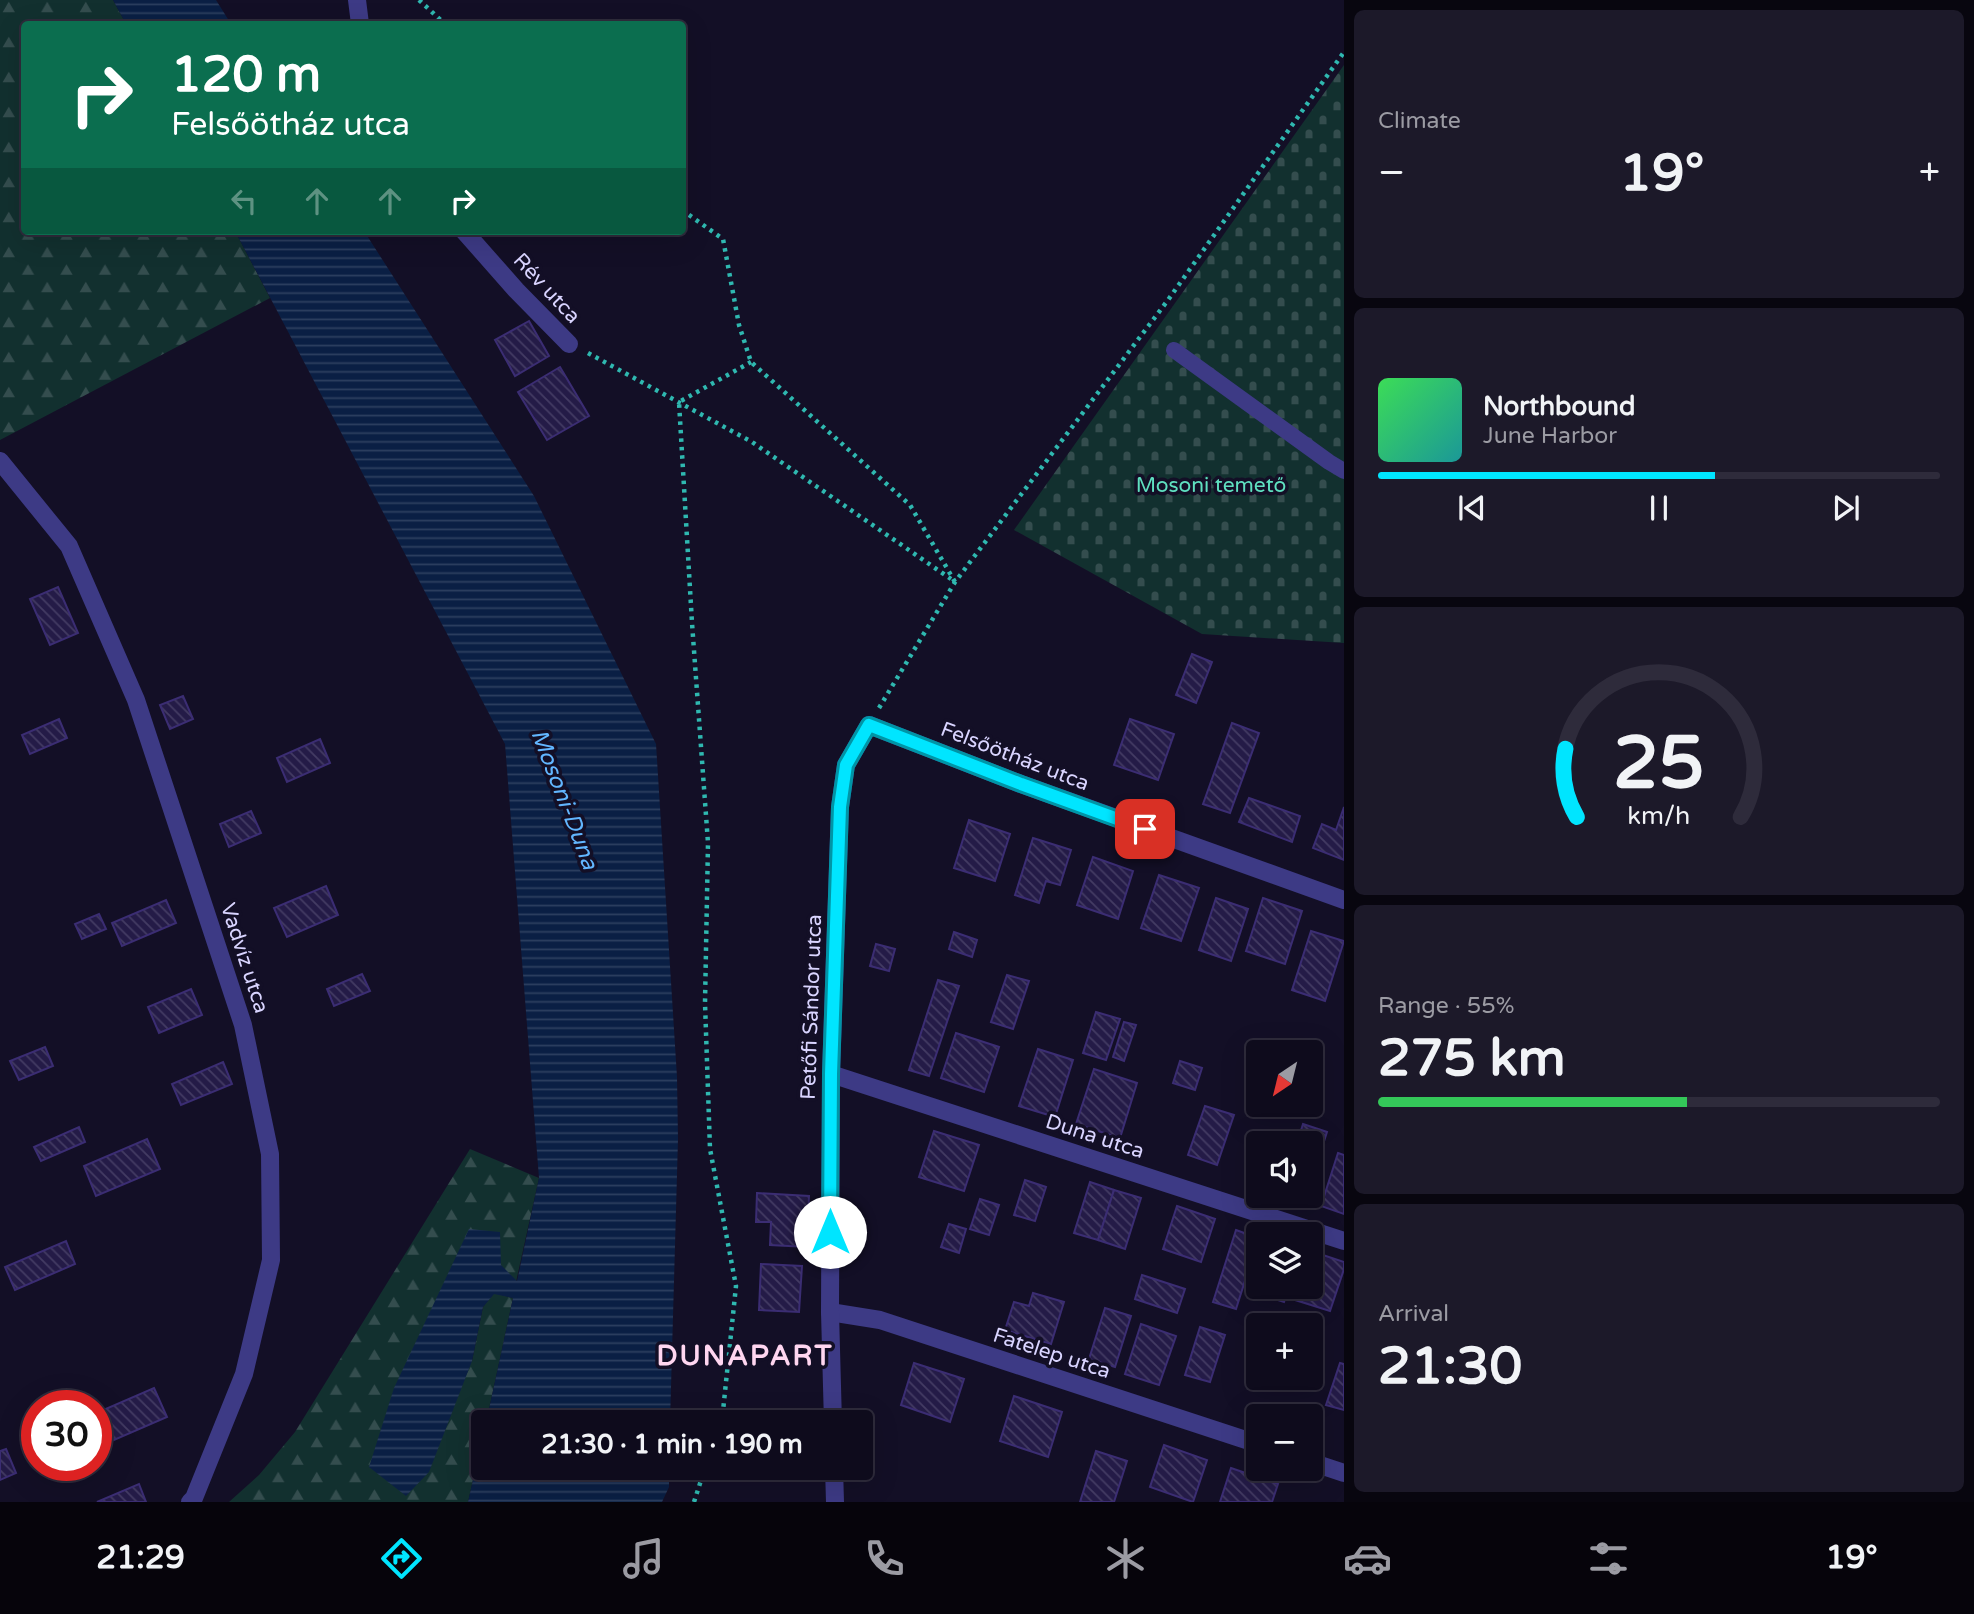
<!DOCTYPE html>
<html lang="en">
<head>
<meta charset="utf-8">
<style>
  body { margin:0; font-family:"Varela Round",sans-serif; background:#1c1929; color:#f1f3f6; height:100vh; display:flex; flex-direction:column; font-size:26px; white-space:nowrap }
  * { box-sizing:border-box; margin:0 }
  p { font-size:23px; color:#9b9ba3 }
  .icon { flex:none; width:38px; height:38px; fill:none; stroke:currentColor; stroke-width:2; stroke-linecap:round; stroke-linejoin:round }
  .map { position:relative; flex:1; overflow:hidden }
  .sheet { display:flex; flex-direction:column; gap:10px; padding:10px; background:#08060f; width:630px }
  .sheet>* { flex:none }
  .hud { position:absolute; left:21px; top:21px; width:665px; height:214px; border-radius:7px; box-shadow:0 7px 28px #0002,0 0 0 2px #2e2b3b; background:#0b6e4f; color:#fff; overflow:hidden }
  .needle { width:46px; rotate:215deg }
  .buttons { position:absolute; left:1246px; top:1040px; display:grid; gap:14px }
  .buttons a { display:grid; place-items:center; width:77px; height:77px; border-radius:7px; background:#0e0b1c; box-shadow:0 7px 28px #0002,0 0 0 2px #2e2b3b; font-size:35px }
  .speed { position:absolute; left:21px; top:1390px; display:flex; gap:14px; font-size:35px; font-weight:700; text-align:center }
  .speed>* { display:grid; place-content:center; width:91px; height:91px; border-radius:50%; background:#0e0b1c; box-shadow:0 7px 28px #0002,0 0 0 2px #2e2b3b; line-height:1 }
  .speed .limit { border:10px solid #d22; background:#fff; color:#111 }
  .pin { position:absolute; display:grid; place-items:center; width:60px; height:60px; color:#fff; margin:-30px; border-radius:14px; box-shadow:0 4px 10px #0006 }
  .me { position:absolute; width:77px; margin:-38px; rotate:0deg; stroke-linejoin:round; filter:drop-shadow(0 0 5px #0008) }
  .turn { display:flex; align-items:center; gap:24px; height:147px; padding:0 35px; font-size:32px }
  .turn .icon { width:91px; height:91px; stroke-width:2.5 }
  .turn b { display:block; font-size:49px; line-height:60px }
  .lanes { display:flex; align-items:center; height:66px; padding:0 35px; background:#0003; justify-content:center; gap:35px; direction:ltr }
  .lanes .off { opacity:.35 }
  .big { font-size:52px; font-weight:800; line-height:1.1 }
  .sheet .card { flex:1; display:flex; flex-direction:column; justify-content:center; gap:10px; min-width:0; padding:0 24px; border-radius:10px; background:#1c1929 }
  .sheet .dial { align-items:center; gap:0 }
  .dial svg { height:182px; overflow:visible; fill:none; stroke:#2e2b3b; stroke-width:7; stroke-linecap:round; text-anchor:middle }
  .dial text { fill:#f1f3f6; stroke:none }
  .song { display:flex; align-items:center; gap:21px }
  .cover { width:84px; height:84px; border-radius:10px; background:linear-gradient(135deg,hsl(130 70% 55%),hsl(180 70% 35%)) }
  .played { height:7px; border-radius:4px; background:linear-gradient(90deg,#00e5ff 60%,#2e2b3b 60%) }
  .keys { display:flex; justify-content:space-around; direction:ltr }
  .heat { display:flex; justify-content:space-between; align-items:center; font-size:38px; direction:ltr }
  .charge { height:10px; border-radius:5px; background:linear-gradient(90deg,#34c759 55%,#2e2b3b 0) }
  .trip { position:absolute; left:471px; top:1410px; width:402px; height:70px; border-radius:7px; background:#0e0b1c; box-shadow:0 7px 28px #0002,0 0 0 2px #2e2b3b; font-weight:800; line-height:70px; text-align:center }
  .tab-bar { display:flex; height:112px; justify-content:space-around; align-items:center; background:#06040b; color:#9b9ba3 }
  .tab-bar .icon { width:49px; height:49px }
  .tab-bar .current { color:#00e5ff }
  .tab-bar b { font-size:32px; color:#f1f3f6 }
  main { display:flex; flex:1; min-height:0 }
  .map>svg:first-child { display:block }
  .forest { fill:url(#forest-firs) }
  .cemetery { fill:url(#cemetery-stones) }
  .water { fill:url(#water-rules) }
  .building { fill:url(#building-back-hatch); stroke:#3b2d73; stroke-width:2 }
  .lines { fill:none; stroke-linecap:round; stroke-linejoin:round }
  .path { stroke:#2fb8b0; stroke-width:4.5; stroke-dasharray:3.5 5; stroke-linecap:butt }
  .lane { stroke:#3d3a85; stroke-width:16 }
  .street { stroke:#3d3a85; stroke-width:18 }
  .route-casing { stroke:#0095a6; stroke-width:18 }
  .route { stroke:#00e5ff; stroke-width:12 }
  .labels { text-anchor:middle; stroke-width:7; stroke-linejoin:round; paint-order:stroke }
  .street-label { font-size:21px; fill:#d9d4ff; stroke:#130f26 }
  .park-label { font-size:21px; fill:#5fe0c0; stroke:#130f26 }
  .water-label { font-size:23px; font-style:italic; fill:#62b6ff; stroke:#130f26 }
  .district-label { font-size:28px; font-weight:bold; letter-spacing:2px; fill:#ffd6f0; stroke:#130f26 }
</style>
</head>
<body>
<main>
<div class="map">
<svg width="1344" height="1502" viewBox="0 0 1344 1502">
  <defs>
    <pattern id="forest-firs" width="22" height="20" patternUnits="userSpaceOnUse" patternTransform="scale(1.75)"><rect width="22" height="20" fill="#12302f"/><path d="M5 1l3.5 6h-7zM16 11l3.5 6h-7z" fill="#344d4e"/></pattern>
    <pattern id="cemetery-stones" width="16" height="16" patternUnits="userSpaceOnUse" patternTransform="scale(1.75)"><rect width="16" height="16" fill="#12302f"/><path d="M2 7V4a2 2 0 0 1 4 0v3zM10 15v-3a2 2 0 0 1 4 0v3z" fill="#344d4e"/></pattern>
    <pattern id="water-rules" width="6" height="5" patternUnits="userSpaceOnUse" patternTransform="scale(1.75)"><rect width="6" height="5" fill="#0a1f44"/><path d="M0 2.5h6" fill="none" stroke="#2d3f60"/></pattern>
    <pattern id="building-back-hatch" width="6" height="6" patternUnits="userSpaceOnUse" patternTransform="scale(1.75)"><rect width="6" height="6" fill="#241b47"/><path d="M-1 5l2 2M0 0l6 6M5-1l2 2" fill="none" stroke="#433b63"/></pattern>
  </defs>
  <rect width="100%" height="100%" fill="#130f26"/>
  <g class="forest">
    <polygon points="0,0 113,0 126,24 24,24 24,231 235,231 270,298 0,440"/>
    <polygon points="470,1149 539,1178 516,1282 469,1230 472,1361 483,1307 494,1293 513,1298 486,1423 483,1423 483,1435 468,1502 229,1502 259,1475 295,1432"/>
  </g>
  <polygon class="cemetery" points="1344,65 1344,643 1202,634 1014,530"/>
  <g class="water">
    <polygon points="113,0 216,0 231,24 126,24"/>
    <polygon points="235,231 364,231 534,496 656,744 677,1077 678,1139 670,1423 486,1423 513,1298 494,1294 483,1307 472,1361 429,1472 406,1496 369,1467 394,1388 469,1229 500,1232 501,1265 517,1281 539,1178 505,744"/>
    <polygon points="483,1435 483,1468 669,1468 669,1487 662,1502 468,1502"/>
  </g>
  <g class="building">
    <polygon points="529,321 549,356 515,376 495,340"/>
    <polygon points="560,367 589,416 547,440 518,392"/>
    <polygon points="58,587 78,633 50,645 30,599"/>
    <polygon points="1192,654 1212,662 1196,703 1176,695"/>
    <polygon points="183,696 193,719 170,729 160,705"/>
    <polygon points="59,719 67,738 30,754 22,735"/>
    <polygon points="1130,719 1174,734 1158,780 1114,765"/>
    <polygon points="1232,723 1259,733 1230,813 1203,804"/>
    <polygon points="320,739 330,763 287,782 277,758"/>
    <polygon points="1249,798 1300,816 1292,842 1239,822"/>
    <polygon points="1344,807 1344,860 1313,848 1322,824 1336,830"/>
    <polygon points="251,811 261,833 229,847 220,824"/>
    <polygon points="969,820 1010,834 995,881 954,868"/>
    <polygon points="1033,838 1071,850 1060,885 1046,881 1039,903 1015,895"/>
    <polygon points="1093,857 1133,871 1118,919 1077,905"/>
    <polygon points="1159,875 1199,888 1181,941 1141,928"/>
    <polygon points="326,886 338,915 287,937 274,908"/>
    <polygon points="1216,898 1248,909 1231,961 1199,950"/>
    <polygon points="1263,898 1302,911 1285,964 1246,951"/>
    <polygon points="166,900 176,923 122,946 112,923"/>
    <polygon points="99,914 106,929 82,939 75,924"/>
    <polygon points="1311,931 1344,941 1325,1001 1292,990"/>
    <polygon points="954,932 977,940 972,957 949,949"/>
    <polygon points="876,944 895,949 889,971 870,966"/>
    <polygon points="362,974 370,991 334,1006 327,989"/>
    <polygon points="1007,975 1029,981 1013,1029 991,1022"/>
    <polygon points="938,980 959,986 929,1076 909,1070"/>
    <polygon points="191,989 202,1015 159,1033 148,1007"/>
    <polygon points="1096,1012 1120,1019 1106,1060 1083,1053"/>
    <polygon points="1124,1022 1136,1025 1124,1061 1113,1057"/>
    <polygon points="956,1033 999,1047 984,1092 941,1078"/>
    <polygon points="45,1047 53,1066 19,1080 10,1061"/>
    <polygon points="1038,1049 1073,1060 1055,1117 1019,1106"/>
    <polygon points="1180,1061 1202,1068 1195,1090 1173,1083"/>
    <polygon points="223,1062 232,1084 181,1105 172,1084"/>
    <polygon points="1094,1069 1137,1083 1120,1138 1076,1124"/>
    <polygon points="1205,1106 1234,1115 1217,1165 1188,1155"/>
    <polygon points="1303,1124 1327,1132 1311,1182 1311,1143 1297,1143"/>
    <polygon points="79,1127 85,1142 41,1161 34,1147"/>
    <polygon points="934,1131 979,1145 964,1191 919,1177"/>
    <polygon points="147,1139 160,1169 96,1196 84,1166"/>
    <polygon points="1338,1153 1344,1155 1344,1214 1321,1206"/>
    <polygon points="1025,1180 1046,1187 1035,1221 1014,1215"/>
    <polygon points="1090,1182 1114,1190 1098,1240 1074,1233"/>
    <polygon points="1114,1190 1141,1198 1125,1249 1098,1240"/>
    <polygon points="757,1193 809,1196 807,1247 770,1245 771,1222 756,1222"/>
    <polygon points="980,1199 999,1205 989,1235 970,1229"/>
    <polygon points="1177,1206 1215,1219 1201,1262 1163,1249"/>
    <polygon points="949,1224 966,1229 959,1253 941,1247"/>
    <polygon points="1236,1230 1258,1238 1258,1240 1236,1309 1213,1302"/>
    <polygon points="66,1241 75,1264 15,1290 5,1267"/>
    <polygon points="1311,1251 1344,1262 1344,1269 1330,1311 1292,1299 1296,1286 1311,1286"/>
    <polygon points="761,1264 802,1266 799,1312 759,1310"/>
    <polygon points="1258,1265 1258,1286 1289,1286 1284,1302 1250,1291"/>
    <polygon points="1142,1275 1185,1289 1177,1313 1135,1299"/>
    <polygon points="1033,1293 1064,1302 1051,1344 1005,1330 1014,1302 1029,1306"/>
    <polygon points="1105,1308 1131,1316 1115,1367 1089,1359"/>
    <polygon points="1141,1324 1176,1336 1159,1385 1125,1374"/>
    <polygon points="1200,1327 1225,1335 1210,1382 1185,1375"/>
    <polygon points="914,1363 964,1379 950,1422 901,1405"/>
    <polygon points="1340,1363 1344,1364 1344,1410 1326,1405"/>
    <polygon points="154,1388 167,1417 114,1440 101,1411"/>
    <polygon points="1014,1396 1062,1412 1048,1457 1000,1441"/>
    <polygon points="1164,1445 1207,1460 1193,1502 1150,1487"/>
    <polygon points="6,1449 16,1473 0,1480 0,1451"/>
    <polygon points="1096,1451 1127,1461 1114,1502 1080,1502"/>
    <polygon points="1231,1468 1278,1484 1272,1502 1220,1502"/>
    <polygon points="139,1484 146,1502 97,1502"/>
  </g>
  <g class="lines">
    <g class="path">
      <polyline points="419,0 445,24"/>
      <polyline points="682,210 723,239 739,325 751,362 910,505 955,582"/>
      <polyline points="588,353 752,442 951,579"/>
      <polyline points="879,708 955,582 1168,300 1344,52"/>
      <polyline points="719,1423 723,1411 736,1286 710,1149 705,1003 708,843 692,623 679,402 751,362"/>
      <polyline points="694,1502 705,1468"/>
    </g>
    <polyline class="lane" points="1174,350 1329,462 1344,471"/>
    <g class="street">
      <polyline points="357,0 360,24"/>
      <polyline points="464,231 516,290 569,344"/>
      <polyline points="0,461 69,546 136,700 243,1025 270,1154 271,1260 244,1374 194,1498 190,1502"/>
      <polyline points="831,1074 1344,1241"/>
      <polyline points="830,1312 880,1320 1258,1444"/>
      <polyline points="833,1423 830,1312 831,1074 840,807 846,765 869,725 1021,784 1344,900"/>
      <polyline points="1311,1462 1344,1473"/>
      <polyline points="834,1468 835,1502"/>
    </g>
  </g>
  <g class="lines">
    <defs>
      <polyline id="route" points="830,1232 831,1074 840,807 846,765 869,725 1021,784 1145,829"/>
    </defs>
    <use href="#route" class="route-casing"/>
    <use href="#route" class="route"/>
  </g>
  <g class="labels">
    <g class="street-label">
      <text transform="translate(547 288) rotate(47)" y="7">Rév utca</text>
      <text transform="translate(1015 756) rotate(21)" y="7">Felsőötház utca</text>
      <text transform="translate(245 958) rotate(72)" y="7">Vadvíz utca</text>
      <text transform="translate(811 1007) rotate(-88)" y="7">Petőfi Sándor utca</text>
      <text transform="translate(1095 1136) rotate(18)" y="7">Duna utca</text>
      <text transform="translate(1052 1353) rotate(18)" y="7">Fatelep utca</text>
    </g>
    <g class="park-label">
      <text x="1211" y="492">Mosoni temető</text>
    </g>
    <g class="water-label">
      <text transform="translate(565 799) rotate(69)" y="8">Mosoni-Duna</text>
    </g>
    <g class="district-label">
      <text x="745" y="1365">DUNAPART</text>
    </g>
  </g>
</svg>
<div class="buttons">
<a><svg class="needle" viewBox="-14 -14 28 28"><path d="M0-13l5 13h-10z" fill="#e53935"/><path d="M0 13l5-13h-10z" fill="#9b9ba3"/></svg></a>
<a><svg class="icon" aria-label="sound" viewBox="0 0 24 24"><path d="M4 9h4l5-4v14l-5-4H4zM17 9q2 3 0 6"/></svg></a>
<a><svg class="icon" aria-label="layers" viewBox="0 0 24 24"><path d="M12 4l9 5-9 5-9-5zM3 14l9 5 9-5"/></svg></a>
<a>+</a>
<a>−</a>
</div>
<div class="speed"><div class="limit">30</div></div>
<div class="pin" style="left:1145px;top:829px;background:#d93025"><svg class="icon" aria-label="arrive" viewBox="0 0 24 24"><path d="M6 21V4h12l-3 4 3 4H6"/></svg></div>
<svg class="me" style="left:830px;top:1232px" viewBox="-20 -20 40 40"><circle r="19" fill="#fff"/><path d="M0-13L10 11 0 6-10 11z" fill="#00e5ff"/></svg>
<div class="trip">21:30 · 1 min · 190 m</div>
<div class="hud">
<div class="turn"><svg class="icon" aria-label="right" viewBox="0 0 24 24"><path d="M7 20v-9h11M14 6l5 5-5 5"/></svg><div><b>120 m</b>Felsőötház utca</div></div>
<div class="lanes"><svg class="icon off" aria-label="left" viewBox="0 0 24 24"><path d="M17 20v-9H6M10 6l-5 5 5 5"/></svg><svg class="icon off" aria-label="ahead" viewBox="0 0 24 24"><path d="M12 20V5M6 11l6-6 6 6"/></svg><svg class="icon off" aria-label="ahead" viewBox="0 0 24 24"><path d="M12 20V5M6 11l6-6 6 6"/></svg><svg class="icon" aria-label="right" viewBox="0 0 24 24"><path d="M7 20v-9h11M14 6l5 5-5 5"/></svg></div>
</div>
</div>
<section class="sheet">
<div class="card"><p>Climate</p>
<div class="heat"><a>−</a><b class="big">19°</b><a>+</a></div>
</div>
<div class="card">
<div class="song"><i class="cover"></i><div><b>Northbound</b><p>June Harbor</p></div></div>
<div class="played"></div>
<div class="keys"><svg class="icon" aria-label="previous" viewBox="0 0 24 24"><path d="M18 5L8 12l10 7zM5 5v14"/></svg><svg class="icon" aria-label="pause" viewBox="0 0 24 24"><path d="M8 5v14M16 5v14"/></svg><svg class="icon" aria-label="next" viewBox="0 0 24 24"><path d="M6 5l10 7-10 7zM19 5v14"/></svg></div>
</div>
<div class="card dial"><svg viewBox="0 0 100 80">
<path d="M14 69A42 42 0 1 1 86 69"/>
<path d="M14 69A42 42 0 0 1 9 39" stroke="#00e5ff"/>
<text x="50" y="56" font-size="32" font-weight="700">25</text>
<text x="50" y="72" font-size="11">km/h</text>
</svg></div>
<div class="card"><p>Range · 55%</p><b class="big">275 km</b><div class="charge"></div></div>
<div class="card"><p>Arrival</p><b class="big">21:30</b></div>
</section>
</main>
<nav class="tab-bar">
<b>21:29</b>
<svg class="icon current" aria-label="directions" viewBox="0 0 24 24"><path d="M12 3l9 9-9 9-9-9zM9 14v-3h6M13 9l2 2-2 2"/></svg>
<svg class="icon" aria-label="music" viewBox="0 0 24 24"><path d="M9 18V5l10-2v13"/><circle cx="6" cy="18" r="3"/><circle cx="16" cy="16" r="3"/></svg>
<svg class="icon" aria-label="phone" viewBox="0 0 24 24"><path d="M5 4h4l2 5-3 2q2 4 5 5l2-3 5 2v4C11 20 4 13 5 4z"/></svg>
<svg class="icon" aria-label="climate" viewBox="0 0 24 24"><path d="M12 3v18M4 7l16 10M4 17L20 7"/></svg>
<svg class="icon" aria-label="car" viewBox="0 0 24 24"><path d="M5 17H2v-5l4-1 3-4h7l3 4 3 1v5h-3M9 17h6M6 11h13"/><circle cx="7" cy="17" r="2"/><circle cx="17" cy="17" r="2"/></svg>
<svg class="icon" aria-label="filters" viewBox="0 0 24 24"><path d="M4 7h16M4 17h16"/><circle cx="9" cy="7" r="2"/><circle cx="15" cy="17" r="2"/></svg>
<b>19°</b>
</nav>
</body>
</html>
